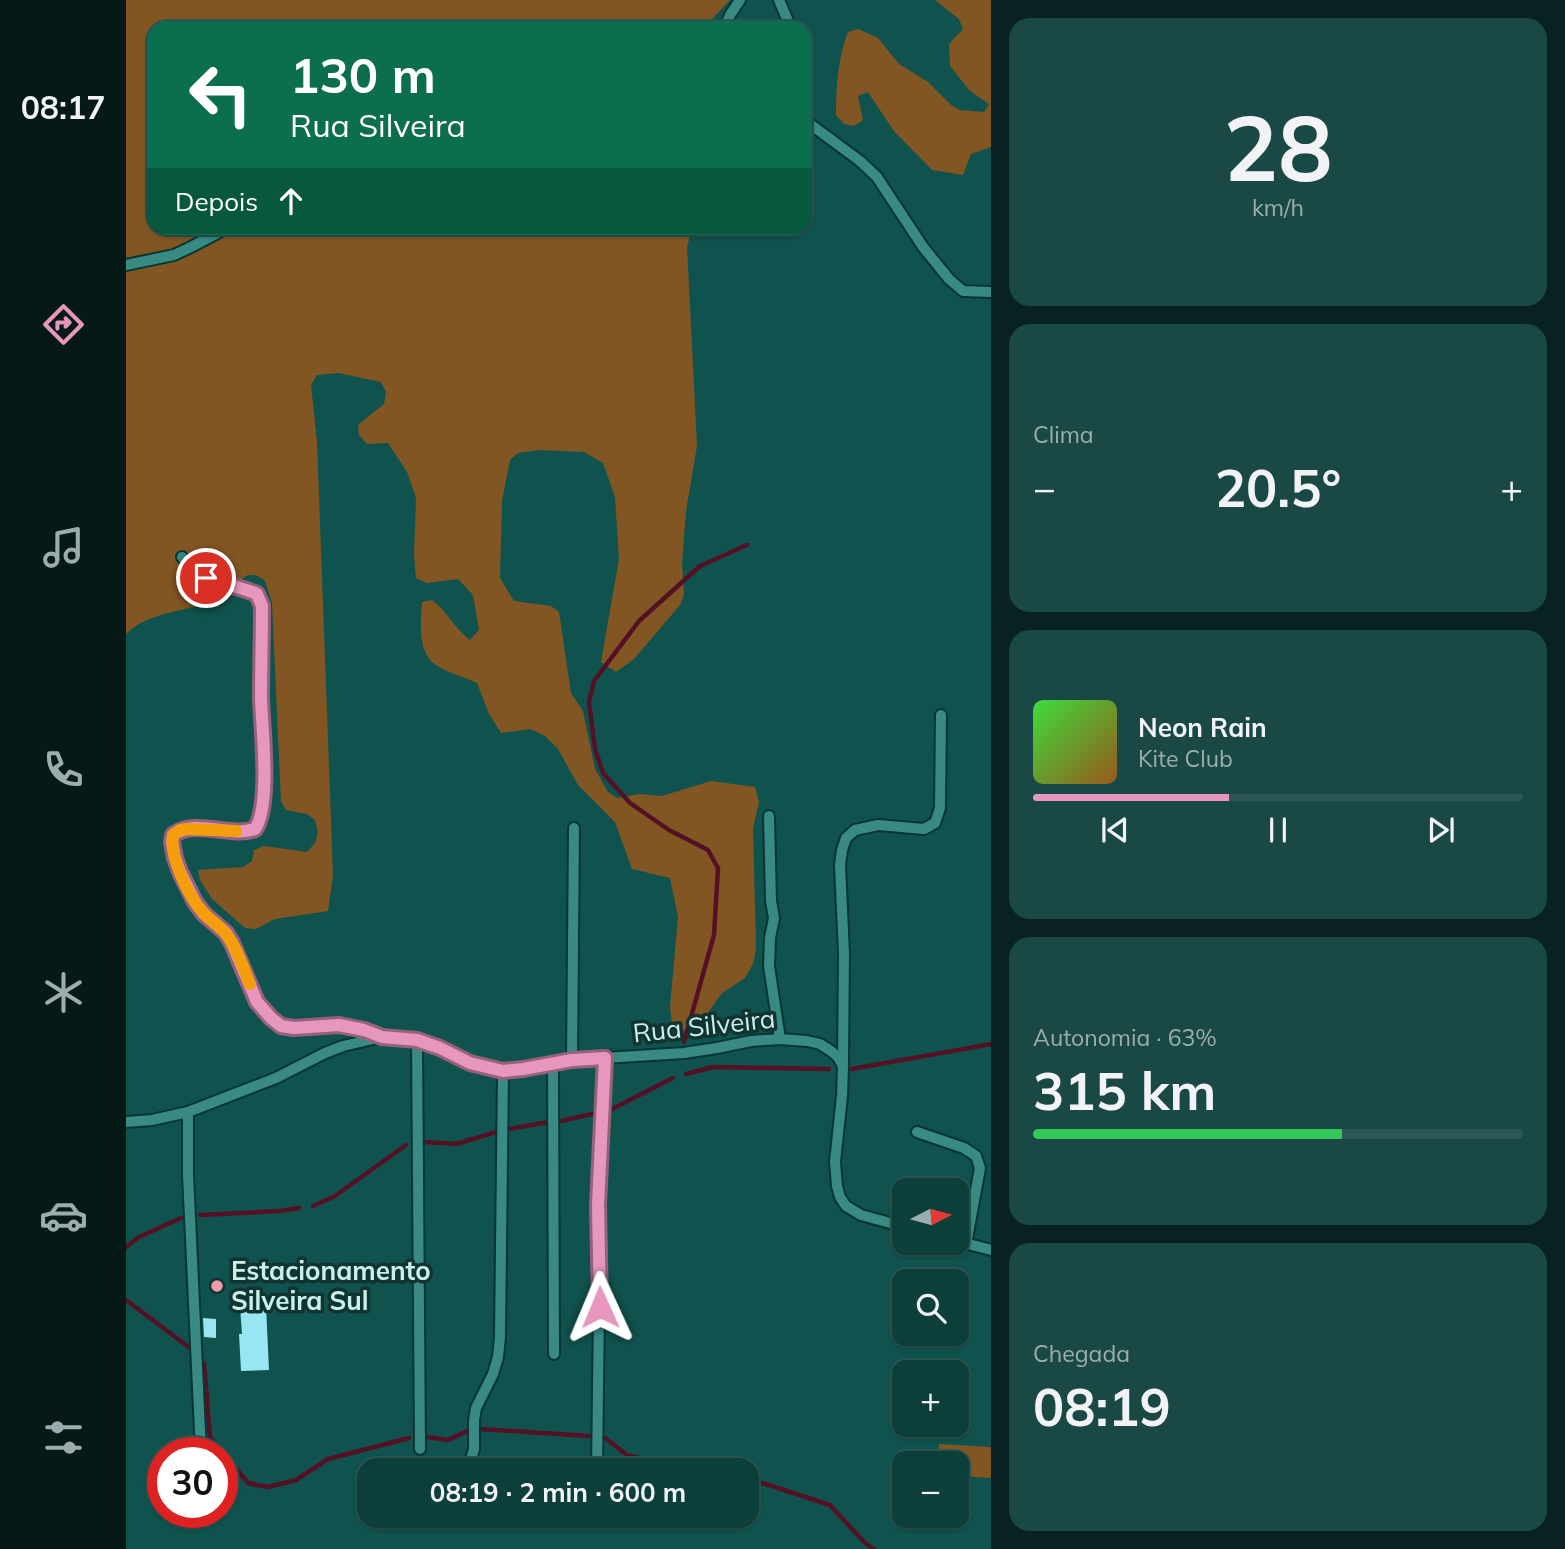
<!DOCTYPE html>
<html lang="pt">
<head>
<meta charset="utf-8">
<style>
  body { margin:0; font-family:Mulish,sans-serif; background:#1a4945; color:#f1f3f6; height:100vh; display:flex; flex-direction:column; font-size:26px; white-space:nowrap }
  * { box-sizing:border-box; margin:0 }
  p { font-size:23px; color:#9aaeaf }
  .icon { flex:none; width:38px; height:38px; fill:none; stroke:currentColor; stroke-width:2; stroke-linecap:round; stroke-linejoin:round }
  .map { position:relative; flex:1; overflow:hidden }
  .side { display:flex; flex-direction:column; gap:18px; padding:18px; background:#072220; width:574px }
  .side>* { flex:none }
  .hud { position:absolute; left:21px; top:21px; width:665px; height:214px; border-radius:21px; box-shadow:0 2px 5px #0004,0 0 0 2px #2c5754; background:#0b6e4f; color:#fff; overflow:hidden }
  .needle { width:46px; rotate:84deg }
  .fabs { position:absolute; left:766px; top:1178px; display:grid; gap:14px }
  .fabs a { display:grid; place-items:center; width:77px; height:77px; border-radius:14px; background:#0c3e3a; box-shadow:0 2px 5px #0004,0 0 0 2px #2c5754; font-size:35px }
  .speed { position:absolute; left:21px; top:1437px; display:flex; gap:14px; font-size:35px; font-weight:700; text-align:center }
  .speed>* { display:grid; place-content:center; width:91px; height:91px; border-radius:50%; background:#0c3e3a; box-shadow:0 2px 5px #0004,0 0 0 2px #2c5754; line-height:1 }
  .speed .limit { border:10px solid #d22; background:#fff; color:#111 }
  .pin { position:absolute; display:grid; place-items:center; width:60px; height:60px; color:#fff; margin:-30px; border:4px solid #fff; border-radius:50%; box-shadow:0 2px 7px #0007 }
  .me { position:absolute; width:77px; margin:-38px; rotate:359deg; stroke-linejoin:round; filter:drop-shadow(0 0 5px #0008) }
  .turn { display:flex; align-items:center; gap:24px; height:147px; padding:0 28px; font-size:32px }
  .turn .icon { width:91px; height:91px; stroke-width:2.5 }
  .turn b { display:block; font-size:49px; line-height:60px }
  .then { display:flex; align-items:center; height:66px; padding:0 28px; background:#0003; gap:14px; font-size:26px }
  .big { font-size:52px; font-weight:700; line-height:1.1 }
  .side .widget { flex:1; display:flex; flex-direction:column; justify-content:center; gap:10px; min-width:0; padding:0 24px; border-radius:21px; background:#1a4945 }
  .side .dial { align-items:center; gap:0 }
  .dial b { font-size:91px; line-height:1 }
  .song { display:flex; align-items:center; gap:21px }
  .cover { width:84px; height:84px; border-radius:10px; background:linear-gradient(135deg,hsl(120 70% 55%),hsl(30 70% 35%)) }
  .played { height:7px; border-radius:4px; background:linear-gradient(90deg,#e797bd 40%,#2c5754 40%) }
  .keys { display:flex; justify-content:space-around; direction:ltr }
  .heat { display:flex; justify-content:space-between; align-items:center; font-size:38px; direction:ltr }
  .charge { height:10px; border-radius:5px; background:linear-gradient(90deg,#34c759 63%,#2c5754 0) }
  .trip { position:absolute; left:231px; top:1458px; width:402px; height:70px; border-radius:21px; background:#0c3e3a; box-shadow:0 2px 5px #0004,0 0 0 2px #2c5754; font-weight:700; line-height:70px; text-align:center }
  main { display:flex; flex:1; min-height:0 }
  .dock { display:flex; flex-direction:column; width:126px; justify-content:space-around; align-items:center; background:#051917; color:#9aaeaf }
  .dock .icon { width:49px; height:49px }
  .dock .current { color:#e797bd }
  .dock b { font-size:32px; color:#f1f3f6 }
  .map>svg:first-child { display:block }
  .green { fill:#825623 }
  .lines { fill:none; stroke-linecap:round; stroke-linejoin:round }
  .stream { stroke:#541125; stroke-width:4.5 }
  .building { fill:#97e6f2 }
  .street-casing { stroke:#073532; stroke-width:14 }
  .street { stroke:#388a83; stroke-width:10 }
  .route-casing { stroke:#96627b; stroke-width:18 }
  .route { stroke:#e797bd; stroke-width:12 }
  .slow { stroke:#f59e0b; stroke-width:12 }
  .poi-dot { fill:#f39aab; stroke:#123431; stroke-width:2.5 }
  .labels { text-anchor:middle; stroke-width:7; stroke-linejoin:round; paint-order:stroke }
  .street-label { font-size:26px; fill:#caf0eb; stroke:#123431 }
  .poi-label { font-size:26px; font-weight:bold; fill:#caf0eb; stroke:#123431; text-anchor:start }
</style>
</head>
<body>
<main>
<nav class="dock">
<b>08:17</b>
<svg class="icon current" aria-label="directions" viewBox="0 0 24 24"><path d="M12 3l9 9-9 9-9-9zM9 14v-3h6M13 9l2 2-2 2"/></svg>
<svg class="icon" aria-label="music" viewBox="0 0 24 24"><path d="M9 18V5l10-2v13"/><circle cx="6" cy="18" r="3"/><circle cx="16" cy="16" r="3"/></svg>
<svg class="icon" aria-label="phone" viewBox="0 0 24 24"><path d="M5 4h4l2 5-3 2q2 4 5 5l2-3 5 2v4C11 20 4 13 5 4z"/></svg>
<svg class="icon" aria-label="climate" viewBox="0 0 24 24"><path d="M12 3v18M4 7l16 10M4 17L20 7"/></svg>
<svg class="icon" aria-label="car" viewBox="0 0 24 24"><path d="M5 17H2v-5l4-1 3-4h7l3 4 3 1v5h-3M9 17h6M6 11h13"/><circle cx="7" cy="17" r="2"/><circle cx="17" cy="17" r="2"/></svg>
<svg class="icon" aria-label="filters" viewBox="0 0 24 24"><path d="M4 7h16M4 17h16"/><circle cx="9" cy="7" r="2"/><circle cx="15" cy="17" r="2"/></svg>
</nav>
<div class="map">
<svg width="865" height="1549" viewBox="0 0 865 1549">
  <rect width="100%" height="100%" fill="#10534e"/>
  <g class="green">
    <path d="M 0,0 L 604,0 L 587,18 L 581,28 L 28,28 L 28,228 L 566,228 L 561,247 L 571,446 L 560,511 L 556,563 L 558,595 L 554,605 L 508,659 L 490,672 L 475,662 L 493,559 L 489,497 L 477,463 L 458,452 L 413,450 L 392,453 L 384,460 L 376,501 L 374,578 L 388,601 L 425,606 L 433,612 L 445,693 L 457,711 L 469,769 L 482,792 L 491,798 L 513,794 L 536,796 L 585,781 L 629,787 L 633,802 L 627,828 L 630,948 L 627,964 L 619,978 L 596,993 L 571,1028 L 555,1031 L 546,1025 L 544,1007 L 552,917 L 544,878 L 506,869 L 489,822 L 452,785 L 432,749 L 419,736 L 404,729 L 375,733 L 363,714 L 351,683 C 338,677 322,673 310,665 C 291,652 295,622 296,602 L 306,600 C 321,611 329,629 344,640 L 353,630 L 347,595 L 332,579 L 301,583 L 290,578 L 288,554 L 290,498 L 281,472 L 262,443 L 241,444 L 233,435 L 232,425 L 258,404 L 260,392 L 255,382 L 212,373 L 191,375 L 185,385 L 191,442 L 207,876 L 202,911 L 149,919 L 130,929 L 119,928 L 86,899 L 74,880 L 72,870 L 117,867 L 126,861 L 128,850 L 138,846 L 181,852 L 189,843 L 192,832 L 189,820 L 181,814 L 160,810 L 155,801 L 146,603 L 139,581 C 136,579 133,576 129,575 C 114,572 106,594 94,599 C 66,611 22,611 0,634 Z"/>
    <path d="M 809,0 L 865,0 L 865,147 L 845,154 L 837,175 L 806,170 L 767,130 L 742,92 L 732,96 L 737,120 L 728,126 L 718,124 L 710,115 C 710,88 712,57 722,32 L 732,29 L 752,38 L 773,64 L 802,82 L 825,105 L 834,110 L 858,112 L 863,104 L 844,91 L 824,66 L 823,44 L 837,29 L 833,19 Z"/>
    <polygon points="813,1444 865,1447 865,1478 831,1476 831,1463 812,1463"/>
  </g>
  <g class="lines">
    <g class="stream">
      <polyline points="558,1042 588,935 592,868 582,850 543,830 504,803 477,773 469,749 463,702 468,681 513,621 574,566 621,545"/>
      <polyline points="726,1069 865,1044"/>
      <polyline points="560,1074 587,1067 703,1069"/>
      <polyline points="486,1109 547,1078"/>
      <polyline points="435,1121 470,1113"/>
      <polyline points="384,1129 422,1122"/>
      <polyline points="300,1142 330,1144 370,1132"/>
      <polyline points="187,1206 209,1196 280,1145"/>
      <polyline points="74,1215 153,1211 173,1208"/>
      <polyline points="0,1247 13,1237 55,1218"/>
      <polyline points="0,1300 64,1348"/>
      <polyline points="78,1363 84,1437 122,1483 142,1487 170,1480 202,1459 283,1438"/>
      <polyline points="353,1429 463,1436"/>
      <polyline points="301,1437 322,1440 343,1430"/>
      <polyline points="479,1438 501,1455 534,1463 580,1465 595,1470"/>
      <polyline points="621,1478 704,1505 739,1543 748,1549"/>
    </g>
  </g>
  <g class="building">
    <polygon points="140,1306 143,1370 115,1371 113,1334 116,1334 114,1307"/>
    <polygon points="77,1318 90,1319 90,1338 78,1337"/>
  </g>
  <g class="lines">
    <defs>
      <g id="street">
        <polyline points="653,0 665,28"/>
        <polyline points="599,28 604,15 614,0"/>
        <polyline points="679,117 684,124 734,161 751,177 797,247 823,279 837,291 865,292"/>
        <polyline points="0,265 48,255 65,247 101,228"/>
        <path d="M 56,557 L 64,565 L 80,578 L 97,584 L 116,588 L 131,594 L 136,605 C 136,637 135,668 135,699 C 136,728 144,807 129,829 C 104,838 71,818 47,835 C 43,855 63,899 78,914 C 88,924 100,931 107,945 C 121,971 125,1012 156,1026 C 171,1033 197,1023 214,1025 C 229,1026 242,1031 256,1037"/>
        <polyline points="643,816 645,901 648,918 644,938 643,966 654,1039"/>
        <polyline points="291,1040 294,1449"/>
        <polyline points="446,1060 448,828"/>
        <polyline points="427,1063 428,1354"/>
        <polyline points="717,1063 718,954 714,865 716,850 720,838 729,830 752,825 798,829 809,823 814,808 815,715"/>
        <polyline points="62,1112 62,1175 75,1452"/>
        <polyline points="0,1122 26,1120 62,1112 150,1078 199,1053 217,1046 256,1037 291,1040 314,1049 343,1063 377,1071 397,1069 446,1060 558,1053 591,1048 625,1041 654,1039 681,1041 694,1044 705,1051 712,1057 717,1066 716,1096 709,1162 711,1186 714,1197 720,1206 735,1215 779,1227"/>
        <polyline points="791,1132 838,1148 850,1156 854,1168 840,1244"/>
        <polyline points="831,1241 865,1250"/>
        <polyline points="342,1470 348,1449 348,1420 350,1408 367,1374 372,1357 374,1337 377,1071"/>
        <polyline points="471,1470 473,1307 473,1205 479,1058"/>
        <polyline points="470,1519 470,1516"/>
      </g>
    </defs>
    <use href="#street" class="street-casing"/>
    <use href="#street" class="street"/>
  </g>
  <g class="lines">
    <defs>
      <path id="route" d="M 80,578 C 97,584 115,587 131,594 L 136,606 C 136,637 135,668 135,699 C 136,729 145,806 129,829 C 104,838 70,818 47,835 L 46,842 L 49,858 L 54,872 L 69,902 L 78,914 L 100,933 L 106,943 L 131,1002 L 145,1018 L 155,1026 L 168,1028 L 213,1025 L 238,1030 L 256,1037 L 291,1040 L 314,1048 L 344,1063 L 377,1071 L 397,1069 L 446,1060 L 479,1058 L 472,1205 L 474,1307"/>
    </defs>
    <use href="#route" class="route-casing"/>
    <use href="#route" class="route"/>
    <path class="slow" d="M 110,831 L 60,829 L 54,830 L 47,835 C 43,855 62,896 76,911 C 83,920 93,925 100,934 C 111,948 117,967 124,984"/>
  </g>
  <circle class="poi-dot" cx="91" cy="1286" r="7"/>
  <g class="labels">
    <g class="street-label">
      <text transform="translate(578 1026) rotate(-6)" y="9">Rua Silveira</text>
    </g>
    <g class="poi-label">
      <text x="105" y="1280">Estacionamento<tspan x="105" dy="30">Silveira Sul</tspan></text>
    </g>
  </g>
</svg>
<div class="fabs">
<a><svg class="needle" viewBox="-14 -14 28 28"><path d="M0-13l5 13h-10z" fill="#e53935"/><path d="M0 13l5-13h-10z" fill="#9aaeaf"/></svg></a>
<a><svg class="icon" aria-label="search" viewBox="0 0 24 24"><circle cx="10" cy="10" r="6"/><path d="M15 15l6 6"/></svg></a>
<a>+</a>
<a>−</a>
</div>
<div class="speed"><div class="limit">30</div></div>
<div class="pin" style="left:80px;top:578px;background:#d93025"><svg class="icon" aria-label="arrive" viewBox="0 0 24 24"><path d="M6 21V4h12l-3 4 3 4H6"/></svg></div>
<svg class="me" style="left:474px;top:1307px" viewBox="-20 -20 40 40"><path d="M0-17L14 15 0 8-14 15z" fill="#e797bd" stroke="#fff" stroke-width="4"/></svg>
<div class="trip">08:19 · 2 min · 600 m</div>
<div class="hud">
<div class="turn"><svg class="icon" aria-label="left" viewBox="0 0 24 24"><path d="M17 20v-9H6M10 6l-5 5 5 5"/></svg><div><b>130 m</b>Rua Silveira</div></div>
<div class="then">Depois<svg class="icon" aria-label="ahead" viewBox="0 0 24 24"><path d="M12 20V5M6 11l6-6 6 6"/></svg></div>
</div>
</div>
<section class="side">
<div class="widget dial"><b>28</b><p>km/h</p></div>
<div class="widget"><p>Clima</p>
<div class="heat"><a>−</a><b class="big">20.5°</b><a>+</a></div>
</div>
<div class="widget">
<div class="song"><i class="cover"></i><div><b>Neon Rain</b><p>Kite Club</p></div></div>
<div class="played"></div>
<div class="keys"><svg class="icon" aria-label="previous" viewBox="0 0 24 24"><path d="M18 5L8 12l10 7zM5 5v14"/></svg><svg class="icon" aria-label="pause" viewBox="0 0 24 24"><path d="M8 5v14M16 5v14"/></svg><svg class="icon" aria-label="next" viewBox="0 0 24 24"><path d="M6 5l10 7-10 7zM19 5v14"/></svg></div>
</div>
<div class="widget"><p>Autonomia · 63%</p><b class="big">315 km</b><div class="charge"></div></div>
<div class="widget"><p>Chegada</p><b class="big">08:19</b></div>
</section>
</main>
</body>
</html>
